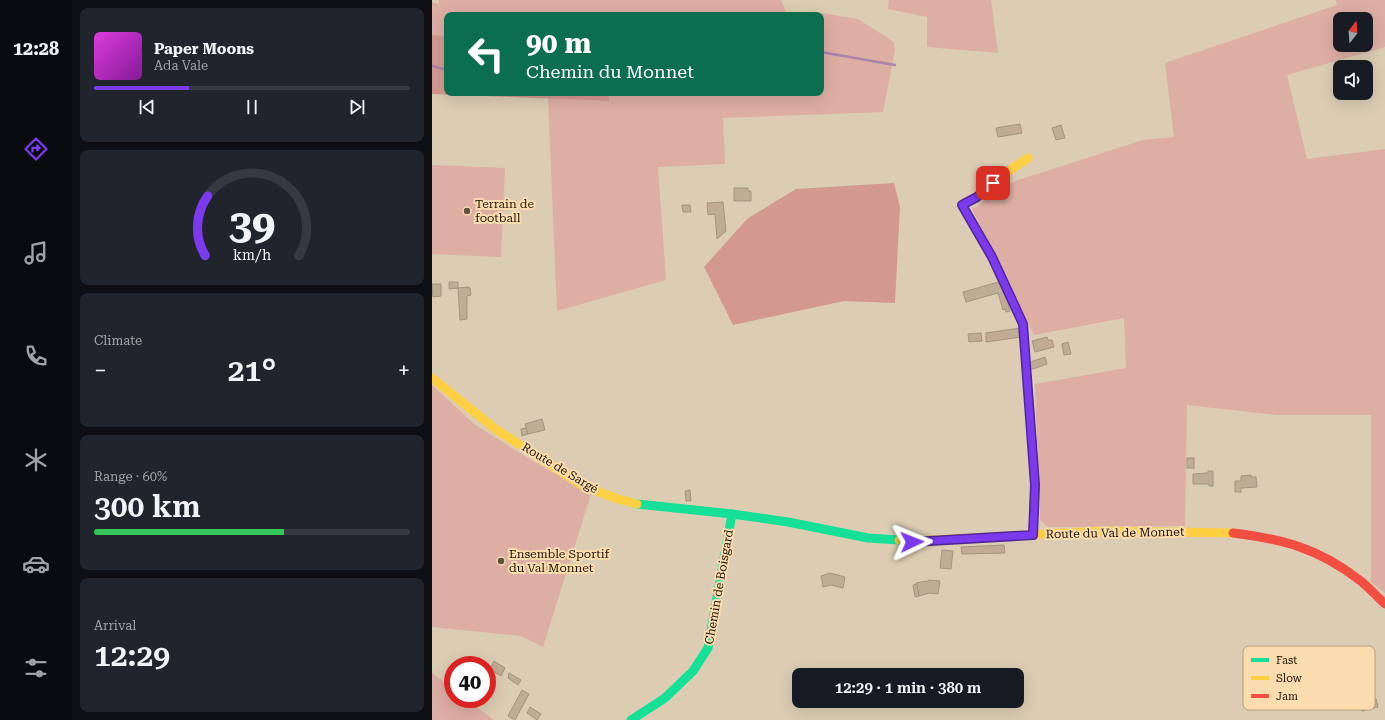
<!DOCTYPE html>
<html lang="en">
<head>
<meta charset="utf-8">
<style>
  body { margin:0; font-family:"Roboto Serif",serif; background:#20242c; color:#f1f3f6; height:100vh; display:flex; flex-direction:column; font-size:15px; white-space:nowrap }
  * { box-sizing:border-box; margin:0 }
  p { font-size:13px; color:#9ea1a6 }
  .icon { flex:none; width:22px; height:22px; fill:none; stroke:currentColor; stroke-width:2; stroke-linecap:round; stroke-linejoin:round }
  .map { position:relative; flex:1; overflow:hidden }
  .panel { display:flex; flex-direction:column; gap:8px; padding:8px; background:#0d0f14; width:360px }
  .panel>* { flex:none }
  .hud { position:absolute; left:12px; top:12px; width:380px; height:84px; border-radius:8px; box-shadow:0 4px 16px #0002; background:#0b6e4f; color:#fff; overflow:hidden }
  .needle { width:26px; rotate:17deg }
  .fabs { position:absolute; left:901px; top:12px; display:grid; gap:8px }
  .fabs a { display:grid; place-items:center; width:40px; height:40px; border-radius:8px; background:#171b24; box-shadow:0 4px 16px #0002; font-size:20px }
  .speed { position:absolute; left:12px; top:656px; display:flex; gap:8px; font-size:20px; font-weight:700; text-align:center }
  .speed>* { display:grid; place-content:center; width:52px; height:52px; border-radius:50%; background:#171b24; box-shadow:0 4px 16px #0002; line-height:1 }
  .speed .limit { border:6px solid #d22; background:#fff; color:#111 }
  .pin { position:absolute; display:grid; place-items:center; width:34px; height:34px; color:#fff; margin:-17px; border-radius:8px; box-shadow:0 2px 6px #0006 }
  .me { position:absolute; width:44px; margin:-22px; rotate:88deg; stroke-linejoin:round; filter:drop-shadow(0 0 3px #0008) }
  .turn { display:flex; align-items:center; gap:14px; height:84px; padding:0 16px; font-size:18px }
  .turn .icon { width:52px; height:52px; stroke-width:2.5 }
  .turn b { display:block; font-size:28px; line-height:34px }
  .big { font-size:30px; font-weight:600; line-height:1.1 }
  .panel .widget { flex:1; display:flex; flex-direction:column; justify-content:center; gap:6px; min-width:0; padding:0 14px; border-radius:8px; background:#20242c }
  .panel .dial { align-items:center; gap:0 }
  .dial svg { height:104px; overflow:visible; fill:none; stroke:#363941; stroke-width:7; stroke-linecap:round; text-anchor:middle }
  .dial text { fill:#f1f3f6; stroke:none }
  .song { display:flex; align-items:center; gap:12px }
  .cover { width:48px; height:48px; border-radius:6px; background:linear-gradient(135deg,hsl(300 70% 55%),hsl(290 70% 35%)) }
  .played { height:4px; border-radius:2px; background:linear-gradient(90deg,#7c3aed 30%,#363941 30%) }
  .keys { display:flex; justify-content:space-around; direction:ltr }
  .heat { display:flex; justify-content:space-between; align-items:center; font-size:22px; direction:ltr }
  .charge { height:6px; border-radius:3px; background:linear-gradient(90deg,#34c759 60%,#363941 0) }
  .trip { position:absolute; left:360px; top:668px; width:232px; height:40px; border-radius:8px; background:#171b24; box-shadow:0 4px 16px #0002; font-weight:600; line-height:40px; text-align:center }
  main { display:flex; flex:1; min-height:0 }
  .tab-bar { display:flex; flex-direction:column; width:72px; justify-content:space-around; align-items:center; background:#090b0e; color:#9ea1a6 }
  .tab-bar .icon { width:28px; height:28px }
  .tab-bar .on { color:#7c3aed }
  .tab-bar b { font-size:18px; color:#f1f3f6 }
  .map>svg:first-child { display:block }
  .green { fill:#ddaea4; fill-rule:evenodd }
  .forest { fill:#d39991 }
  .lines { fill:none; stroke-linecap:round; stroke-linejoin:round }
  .stream { stroke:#ac83ab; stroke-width:2.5 }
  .building { fill:#c0ac95; stroke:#a39484 }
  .fast { stroke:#16e098; stroke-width:9 }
  .slow { stroke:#ffcf43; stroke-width:9 }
  .jam { stroke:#f24e42; stroke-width:9 }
  .route-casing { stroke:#51269a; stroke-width:10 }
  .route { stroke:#7c3aed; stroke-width:7 }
  .poi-dot { fill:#605441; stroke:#fadcaf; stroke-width:1.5 }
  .labels { text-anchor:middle; stroke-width:4; stroke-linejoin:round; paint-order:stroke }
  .poi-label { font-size:12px; fill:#1e1404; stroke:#fadcaf; text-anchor:start }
  .street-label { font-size:12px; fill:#1e1404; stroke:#fadcaf }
  .key { fill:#fadcaf; stroke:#b8a07c; stroke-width:1 }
  .key-label { font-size:11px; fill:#1e1404 }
</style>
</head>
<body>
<main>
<nav class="tab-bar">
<b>12:28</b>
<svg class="icon on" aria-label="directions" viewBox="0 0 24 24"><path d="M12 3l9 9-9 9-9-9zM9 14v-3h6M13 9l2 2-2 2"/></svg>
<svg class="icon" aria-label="music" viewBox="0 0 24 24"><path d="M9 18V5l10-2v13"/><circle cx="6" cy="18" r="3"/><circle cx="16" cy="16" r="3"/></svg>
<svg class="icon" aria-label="phone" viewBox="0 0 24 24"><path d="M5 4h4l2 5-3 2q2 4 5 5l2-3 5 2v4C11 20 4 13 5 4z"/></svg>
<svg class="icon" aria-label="climate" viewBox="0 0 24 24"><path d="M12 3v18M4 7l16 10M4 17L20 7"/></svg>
<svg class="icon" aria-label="car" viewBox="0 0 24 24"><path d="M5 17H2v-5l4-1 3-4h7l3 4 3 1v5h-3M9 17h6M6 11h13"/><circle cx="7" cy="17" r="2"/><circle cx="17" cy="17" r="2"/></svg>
<svg class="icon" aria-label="filters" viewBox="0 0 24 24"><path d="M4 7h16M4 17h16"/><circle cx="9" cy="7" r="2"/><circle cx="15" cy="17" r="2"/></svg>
</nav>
<section class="panel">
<div class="widget">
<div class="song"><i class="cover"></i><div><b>Paper Moons</b><p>Ada Vale</p></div></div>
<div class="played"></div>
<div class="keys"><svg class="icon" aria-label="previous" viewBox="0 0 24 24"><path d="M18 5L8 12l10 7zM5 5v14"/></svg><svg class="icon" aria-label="pause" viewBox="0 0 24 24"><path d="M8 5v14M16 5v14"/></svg><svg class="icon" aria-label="next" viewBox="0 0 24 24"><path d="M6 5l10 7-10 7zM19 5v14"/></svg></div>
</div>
<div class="widget dial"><svg viewBox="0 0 100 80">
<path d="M14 69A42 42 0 1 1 86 69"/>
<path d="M14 69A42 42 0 0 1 16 23" stroke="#7c3aed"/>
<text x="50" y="56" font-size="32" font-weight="700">39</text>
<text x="50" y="72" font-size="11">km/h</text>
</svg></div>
<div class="widget"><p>Climate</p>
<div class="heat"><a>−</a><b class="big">21°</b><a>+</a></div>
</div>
<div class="widget"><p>Range · 60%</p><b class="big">300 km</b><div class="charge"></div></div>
<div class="widget"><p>Arrival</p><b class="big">12:29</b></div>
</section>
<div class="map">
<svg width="953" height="720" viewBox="0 0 953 720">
  <rect width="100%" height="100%" fill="#dbccb3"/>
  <g class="green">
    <polygon points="7,0 349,0 355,15 15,15 15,36 0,35 0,2 7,4"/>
    <polygon points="457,0 559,0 566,53 495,47 495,17 456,9"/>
    <path d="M 904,0 L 953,0 L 953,47 L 855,75 L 875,159 L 953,149 L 953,593 L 939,582 L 939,415 L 845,415 L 755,405 L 753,526 L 616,527 L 608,520 L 603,384 L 694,368 L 692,318 L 602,335 L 540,209 L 583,181 L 711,140 L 742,137 L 733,63 L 905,5 ZM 908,19 L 934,19 L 934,45 L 908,45 Z"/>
    <polygon points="389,13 426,19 462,42 463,50 451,112 291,118 293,164 226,167 234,280 125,311 116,98 176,101 176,93 389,93 389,15 373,15"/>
    <polygon points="0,165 73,168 69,257 0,254"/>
    <polygon points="0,385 42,424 99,460 159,494 111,647 89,636 0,627"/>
    <polygon points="0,673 21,689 21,699 34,699 62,720 0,720"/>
  </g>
  <g class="forest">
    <polygon points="0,35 15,36 15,93 176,93 177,101 0,94"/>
    <polygon points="462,183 468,207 463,303 412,301 301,325 272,267 315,219 364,189"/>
  </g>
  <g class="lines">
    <g class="stream">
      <polyline points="389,52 463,65"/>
      <polyline points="0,66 15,70"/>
    </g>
  </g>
  <g class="building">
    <polygon points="588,124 590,133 566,137 564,128"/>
    <polygon points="629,125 633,138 624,140 620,128"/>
    <polygon points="302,188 316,188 316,191 319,191 319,201 302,201"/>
    <polygon points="291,202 294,231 285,239 283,214 276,215 275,203"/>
    <polygon points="250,205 258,205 259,212 251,212"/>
    <polygon points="570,281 578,311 574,312 573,309 571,310 566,293 534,302 531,292"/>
    <polygon points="17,282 26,282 26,288 17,289"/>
    <polygon points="0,284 9,284 9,296 1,297"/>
    <polygon points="36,287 38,288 39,295 35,296 35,319 28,320 26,288"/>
    <polygon points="588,328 589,337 554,342 554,333"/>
    <polygon points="549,333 550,341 537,342 536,334"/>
    <polygon points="615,337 616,340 620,340 622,347 603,352 600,341"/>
    <polygon points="636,342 639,354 632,355 630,344"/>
    <polygon points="613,357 615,364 598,370 596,363"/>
    <polygon points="110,419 113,430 96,434 93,424"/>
    <polygon points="94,428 96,434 90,436 89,429"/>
    <rect x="755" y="458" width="7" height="10"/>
    <polygon points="776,471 781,471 781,486 777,486 777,484 761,484 761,474 776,473"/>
    <polygon points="819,475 819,477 824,477 825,487 809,488 809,492 803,492 803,481 809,481 809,476"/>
    <polygon points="258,490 259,501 254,501 253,491"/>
    <polygon points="572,545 573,553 530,554 529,547"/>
    <polygon points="510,550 521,551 519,569 508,568"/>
    <polygon points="398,573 413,577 411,588 399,585 391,587 389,576"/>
    <polygon points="497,580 508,581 506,594 498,593 487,596 484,583 494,581 494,582"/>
    <polygon points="485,584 487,596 483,597 481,585"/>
    <polygon points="62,661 73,668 69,676 58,669"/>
    <polygon points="77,673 89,680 86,685 76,678"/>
    <polygon points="90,690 97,694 83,720 76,716"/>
    <polygon points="944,699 946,707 930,711 928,703"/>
    <polygon points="98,707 109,714 105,720 95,713"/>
  </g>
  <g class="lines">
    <g class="fast">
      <polyline points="205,504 300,514 356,522 436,538 467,540"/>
      <polyline points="199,720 233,698 261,671 276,648 300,514"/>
    </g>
    <g class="slow">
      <polyline points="596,158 569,176 545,197 530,205 560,257 591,324 597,401"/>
      <polyline points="0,378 62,428 151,486 186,499 205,504"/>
      <polyline points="467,540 480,541 672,531 801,533"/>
    </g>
    <g class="jam">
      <polyline points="597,401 603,485 601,535"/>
      <path d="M 801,533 C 850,539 886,548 926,579 C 936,586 944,596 953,604"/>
    </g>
  </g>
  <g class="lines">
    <defs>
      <polyline id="route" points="480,542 601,535 603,485 591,324 560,257 530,205 545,197 561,183"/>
    </defs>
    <use href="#route" class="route-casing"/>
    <use href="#route" class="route"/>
  </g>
  <g class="poi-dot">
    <circle cx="35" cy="211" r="4"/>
    <circle cx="69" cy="561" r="4"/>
  </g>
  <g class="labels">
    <g class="poi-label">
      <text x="43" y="208">Terrain de<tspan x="43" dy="14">football</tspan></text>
      <text x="77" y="558">Ensemble Sportif<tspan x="77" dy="14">du Val Monnet</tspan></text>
    </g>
    <g class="street-label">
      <text transform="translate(128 468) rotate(31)" y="4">Route de Sargé</text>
      <text transform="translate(683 533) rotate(-1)" y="4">Route du Val de Monnet</text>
      <text transform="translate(287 587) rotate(-80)" y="4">Chemin de Boisgard</text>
    </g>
  </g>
  <rect x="811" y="646" width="132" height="64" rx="6" class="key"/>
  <rect x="819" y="658" width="18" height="4" fill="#16e098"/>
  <rect x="819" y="676" width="18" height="4" fill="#ffcf43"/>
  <rect x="819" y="694" width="18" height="4" fill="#f24e42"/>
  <g class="key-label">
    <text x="844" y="664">Fast</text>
    <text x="844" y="682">Slow</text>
    <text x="844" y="700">Jam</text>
  </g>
</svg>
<div class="fabs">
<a><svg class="needle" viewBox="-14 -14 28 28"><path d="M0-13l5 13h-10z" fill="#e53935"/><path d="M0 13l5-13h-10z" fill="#9ea1a6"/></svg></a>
<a><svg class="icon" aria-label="sound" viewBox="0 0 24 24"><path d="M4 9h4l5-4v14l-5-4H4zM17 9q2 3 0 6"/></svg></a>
</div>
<div class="speed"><div class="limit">40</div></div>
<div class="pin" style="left:561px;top:183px;background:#d93025"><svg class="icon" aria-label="arrive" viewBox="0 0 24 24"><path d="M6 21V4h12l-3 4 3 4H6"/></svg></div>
<svg class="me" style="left:480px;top:542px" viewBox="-20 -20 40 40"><path d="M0-17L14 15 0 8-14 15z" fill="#7c3aed" stroke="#fff" stroke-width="4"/></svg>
<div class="trip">12:29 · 1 min · 380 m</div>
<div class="hud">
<div class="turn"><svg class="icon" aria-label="left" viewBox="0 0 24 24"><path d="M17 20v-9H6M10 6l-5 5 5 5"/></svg><div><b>90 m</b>Chemin du Monnet</div></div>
</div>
</div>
</main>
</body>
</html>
